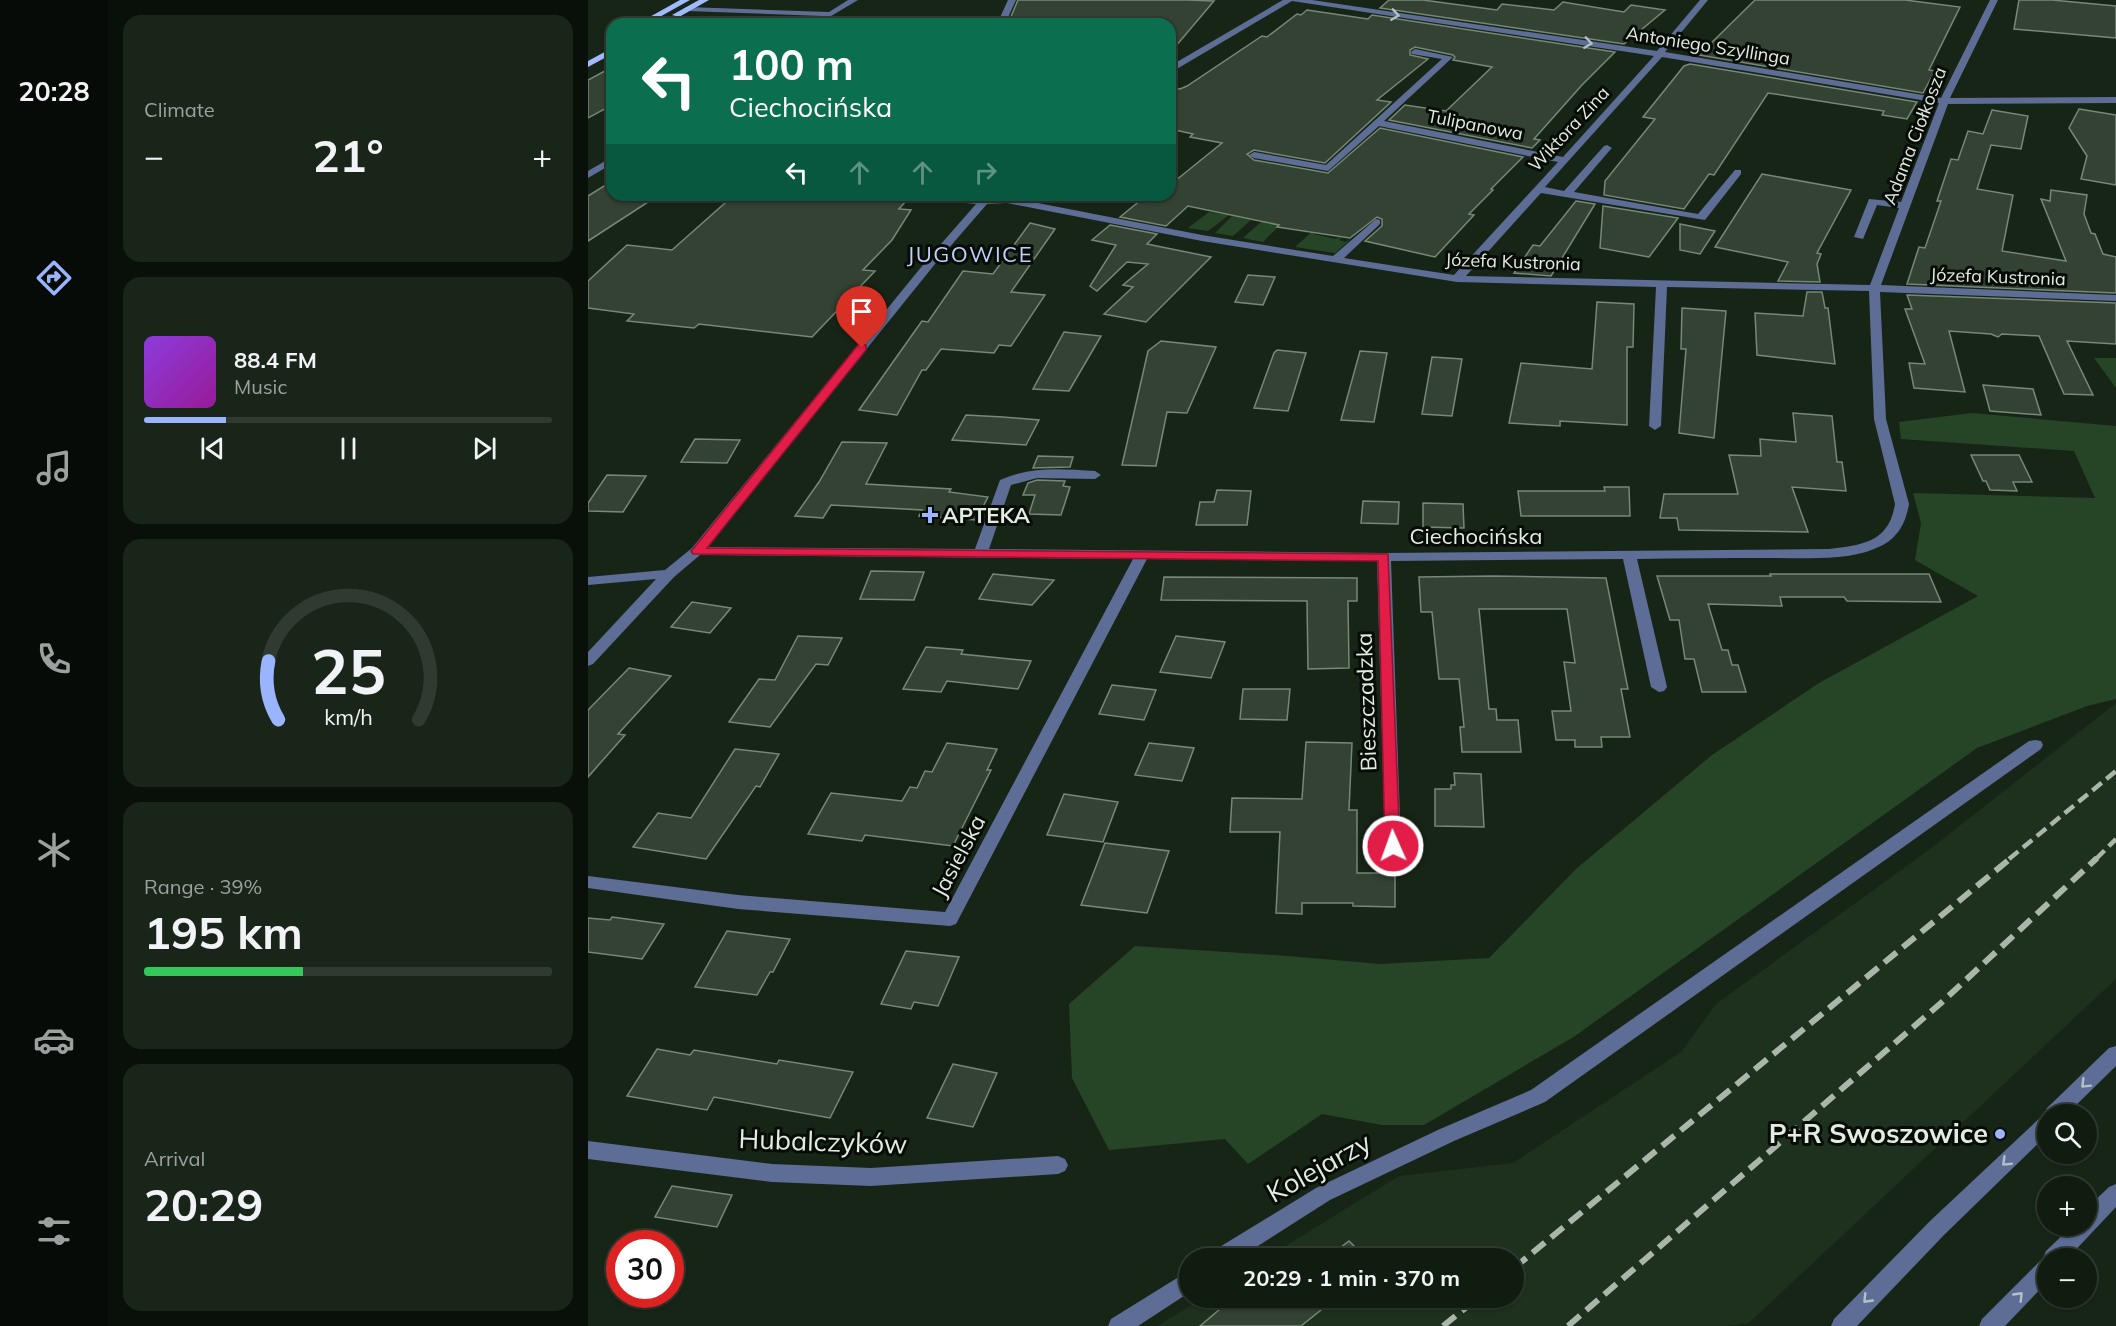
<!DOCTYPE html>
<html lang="en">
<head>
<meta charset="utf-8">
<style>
  body { margin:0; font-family:Mulish,sans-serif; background:#1a251a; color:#f1f3f6; height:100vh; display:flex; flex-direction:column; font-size:22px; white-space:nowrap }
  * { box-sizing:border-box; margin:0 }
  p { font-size:20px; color:#9ca19f }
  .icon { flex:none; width:33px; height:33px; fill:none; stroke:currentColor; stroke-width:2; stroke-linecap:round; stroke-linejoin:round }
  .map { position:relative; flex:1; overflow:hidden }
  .side { display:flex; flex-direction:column; gap:15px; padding:15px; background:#090f09; width:480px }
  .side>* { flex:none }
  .top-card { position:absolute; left:18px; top:18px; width:570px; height:183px; border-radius:18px; box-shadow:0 2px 4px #0004,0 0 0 2px #303a31; background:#0b6e4f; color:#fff; overflow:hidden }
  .fabs { position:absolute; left:1449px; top:1104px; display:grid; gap:12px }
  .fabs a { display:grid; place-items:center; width:60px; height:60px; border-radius:50%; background:#111c11; box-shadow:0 2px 4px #0004,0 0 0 2px #303a31; font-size:30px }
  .speed { position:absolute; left:18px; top:1230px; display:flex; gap:12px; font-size:30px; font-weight:700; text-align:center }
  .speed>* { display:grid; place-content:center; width:78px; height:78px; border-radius:50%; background:#111c11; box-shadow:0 2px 4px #0004,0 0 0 2px #303a31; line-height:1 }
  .speed .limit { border:9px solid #d22; background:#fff; color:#111 }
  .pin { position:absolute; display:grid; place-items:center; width:51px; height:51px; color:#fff; margin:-62px -26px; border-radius:50% 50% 50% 0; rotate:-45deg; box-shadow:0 0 6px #0007 }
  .pin .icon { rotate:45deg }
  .me { position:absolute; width:66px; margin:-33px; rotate:358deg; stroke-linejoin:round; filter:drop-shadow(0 0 4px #0008) }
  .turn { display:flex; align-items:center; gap:21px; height:126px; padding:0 24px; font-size:27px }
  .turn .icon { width:78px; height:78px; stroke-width:2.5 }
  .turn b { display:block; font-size:42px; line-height:51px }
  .lanes { display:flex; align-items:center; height:57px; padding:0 24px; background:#0003; justify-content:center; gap:30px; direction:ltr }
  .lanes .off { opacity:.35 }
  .big { font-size:45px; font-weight:700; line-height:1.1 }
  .side .tile { flex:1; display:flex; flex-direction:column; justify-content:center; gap:9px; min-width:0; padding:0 21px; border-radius:18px; background:#1a251a }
  .side .dial { align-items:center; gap:0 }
  .dial svg { height:156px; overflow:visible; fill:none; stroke:#303a31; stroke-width:7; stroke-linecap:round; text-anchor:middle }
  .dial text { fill:#f1f3f6; stroke:none }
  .song { display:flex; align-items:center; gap:18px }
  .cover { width:72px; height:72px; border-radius:9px; background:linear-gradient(135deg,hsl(270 70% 55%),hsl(300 70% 35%)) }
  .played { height:6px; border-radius:3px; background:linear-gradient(90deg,#9ab5fd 20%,#303a31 20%) }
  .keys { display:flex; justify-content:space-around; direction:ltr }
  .heat { display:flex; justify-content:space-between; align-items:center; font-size:33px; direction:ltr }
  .charge { height:9px; border-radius:4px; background:linear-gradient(90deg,#34c759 39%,#303a31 0) }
  .trip { position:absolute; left:591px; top:1248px; width:345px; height:60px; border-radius:30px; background:#111c11; box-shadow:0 2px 4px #0004,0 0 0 2px #303a31; font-weight:700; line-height:60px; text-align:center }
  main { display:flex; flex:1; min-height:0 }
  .dock { display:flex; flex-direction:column; width:108px; justify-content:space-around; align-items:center; background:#070b07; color:#9ca19f }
  .dock .icon { width:42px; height:42px }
  .dock .active { color:#9ab5fd }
  .dock b { font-size:27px; color:#f1f3f6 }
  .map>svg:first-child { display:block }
  .built { fill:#1e301e }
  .green { fill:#264526 }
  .building { fill:#334233; stroke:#787; stroke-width:1.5 }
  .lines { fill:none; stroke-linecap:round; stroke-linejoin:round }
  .minor { fill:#5d6d95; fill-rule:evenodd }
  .major { fill:#a1bafe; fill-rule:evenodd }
  .rail-far1 { stroke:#abb6ab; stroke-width:4.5; stroke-dasharray:12 6; stroke-linecap:butt }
  .rail { stroke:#abb6ab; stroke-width:6; stroke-dasharray:16 8; stroke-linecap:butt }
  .oneway { stroke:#b4c0c7 }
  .route { fill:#e11d48; stroke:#92132f; stroke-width:1.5 }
  .poi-dot { fill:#9ab5fd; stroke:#070c07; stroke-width:2 }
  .labels { text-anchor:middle; stroke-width:6; stroke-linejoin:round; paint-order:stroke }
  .far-street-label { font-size:18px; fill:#e3ece2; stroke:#070c07 }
  .far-quarter-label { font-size:22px; letter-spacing:1.5px; fill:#c0d1fa; stroke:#070c07 }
  .poi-label { font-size:22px; font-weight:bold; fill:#e3ece2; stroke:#070c07; text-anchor:start }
  .street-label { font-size:22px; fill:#e3ece2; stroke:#070c07 }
  .near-poi-label { font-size:27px; font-weight:bold; fill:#e3ece2; stroke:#070c07; text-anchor:end }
  .near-street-label { font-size:27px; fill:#e3ece2; stroke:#070c07 }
</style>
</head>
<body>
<main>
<nav class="dock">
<b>20:28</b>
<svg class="icon active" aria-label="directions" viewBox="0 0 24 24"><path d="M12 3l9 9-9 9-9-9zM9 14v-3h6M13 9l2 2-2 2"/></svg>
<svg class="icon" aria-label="music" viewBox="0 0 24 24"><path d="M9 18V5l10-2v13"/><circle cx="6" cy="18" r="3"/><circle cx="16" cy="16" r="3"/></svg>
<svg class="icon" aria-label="phone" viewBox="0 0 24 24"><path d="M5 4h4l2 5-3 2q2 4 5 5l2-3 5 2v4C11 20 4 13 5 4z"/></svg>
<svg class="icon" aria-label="climate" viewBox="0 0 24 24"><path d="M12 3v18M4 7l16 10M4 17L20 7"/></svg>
<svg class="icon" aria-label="car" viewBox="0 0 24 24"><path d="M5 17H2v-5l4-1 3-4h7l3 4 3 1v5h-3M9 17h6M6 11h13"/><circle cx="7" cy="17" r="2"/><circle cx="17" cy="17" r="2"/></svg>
<svg class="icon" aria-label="filters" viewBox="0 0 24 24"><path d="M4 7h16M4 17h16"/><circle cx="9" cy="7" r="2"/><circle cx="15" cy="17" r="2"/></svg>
</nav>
<section class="side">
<div class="tile"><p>Climate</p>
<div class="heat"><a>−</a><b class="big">21°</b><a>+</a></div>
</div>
<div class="tile">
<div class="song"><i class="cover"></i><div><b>88.4 FM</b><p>Music</p></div></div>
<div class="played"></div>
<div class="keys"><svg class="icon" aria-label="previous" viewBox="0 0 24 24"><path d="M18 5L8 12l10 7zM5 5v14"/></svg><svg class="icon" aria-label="pause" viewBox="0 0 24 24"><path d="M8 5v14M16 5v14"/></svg><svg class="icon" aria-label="next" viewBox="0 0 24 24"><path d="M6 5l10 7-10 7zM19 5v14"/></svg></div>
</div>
<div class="tile dial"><svg viewBox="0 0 100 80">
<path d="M14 69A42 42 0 1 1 86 69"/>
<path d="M14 69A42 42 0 0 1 9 39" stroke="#9ab5fd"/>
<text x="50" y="56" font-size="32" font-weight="700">25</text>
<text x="50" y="72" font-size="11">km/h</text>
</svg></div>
<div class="tile"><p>Range · 39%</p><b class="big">195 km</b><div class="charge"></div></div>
<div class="tile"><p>Arrival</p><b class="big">20:29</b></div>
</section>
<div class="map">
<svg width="1528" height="1326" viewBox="0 0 1528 1326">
  <rect width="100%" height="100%" fill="#172517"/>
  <polygon class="built" points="1528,703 1528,979 1161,1323 1140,1326 569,1326 615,1298 926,1298 926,1258 678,1258 811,1176 925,1163 1093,1052 1128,1004 1342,849"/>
  <g class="green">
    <polygon points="706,211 675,242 655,238 673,222"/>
    <polygon points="621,212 641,215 620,231 600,228"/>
    <polygon points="644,216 663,220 645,236 627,233"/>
    <polygon points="725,231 727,231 725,234 748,239 750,237 753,238 751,240 757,242 764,238 747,253 707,247"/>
    <polygon points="1506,358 1528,358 1528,388"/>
    <polygon points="1384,413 1528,426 1528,699 1499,706 1389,748 987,1036 836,1125 794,1125 734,1114 660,1164 637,1139 521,1150 484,1078 481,1004 547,946 700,956 792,964 901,958 988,869 1124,755 1231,683 1390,596 1327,560 1333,523 1325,493 1507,498 1486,451 1313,439 1311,422"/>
  </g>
  <g class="building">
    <polygon points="430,0 600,0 626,1 582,53 582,24 474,24 475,22 422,19"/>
    <polygon points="801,0 835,0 909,10 914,4 966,10 975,2 1036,12 1043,5 1077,10 1036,44 792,8"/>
    <polygon points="1167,0 1317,0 1372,7 1341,70 1347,71 1335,93 1111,55"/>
    <polygon points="1431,0 1464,0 1528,6 1528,38 1426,29"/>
    <polygon points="719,10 780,19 784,15 1027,52 994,85 946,139 952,140 944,148 801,120 817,105 858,111 904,67 865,60 867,57 865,55 827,47 822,50 822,55 840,59 789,100 803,102 737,163 666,150 659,154 666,160 740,173 792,128 935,157 903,189 905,190 881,214 886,215 847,257 777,241 794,226 794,219 789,217 762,238 689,227 691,225 600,206 578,226 532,217 559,195 582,195 582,185 634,143 602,137 605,134 582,129 582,87 592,89 599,86 674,36 679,37 709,14 713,15"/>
    <polygon points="1102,64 1329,102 1319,119 1294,115 1296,111 1180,93 1126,175 1121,174 1096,209 1016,195 1017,181 1067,119 1055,117 1096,66"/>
    <polygon points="24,67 24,105 0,118 0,80"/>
    <polygon points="1491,109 1528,115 1528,185 1493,179 1499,156 1481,128"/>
    <polygon points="1404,110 1440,116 1433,149 1403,145 1389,189 1425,195 1414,251 1478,261 1453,199 1462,201 1463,190 1499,195 1496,214 1503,233 1507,234 1515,254 1528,257 1528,293 1319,284 1331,247 1337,248 1353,201 1349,201 1363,159 1370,160 1380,131 1395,134"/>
    <polygon points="1174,174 1263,190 1229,253 1233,254 1229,264 1232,282 1190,281 1200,262 1127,247"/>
    <polygon points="24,181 24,195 71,195 0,241 0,196"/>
    <polygon points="146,195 194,195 244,200 250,195 256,195 318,201 311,209 323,210 304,240 275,270 287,271 224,337 111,324 106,328 39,321 46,314 0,308 0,281 39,245 84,250"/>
    <polygon points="988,201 1007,204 963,276 926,273 945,245 952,246"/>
    <polygon points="1015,206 1090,218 1061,257 1012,248"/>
    <polygon points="442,223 467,229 423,292 457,295 423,346 411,345 406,353 353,349 338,370 334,370 309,415 271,410 329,328 334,321 340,322 375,271 405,274"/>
    <polygon points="1092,224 1127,231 1112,254 1092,250"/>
    <polygon points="522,225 569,234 559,244 623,257 558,322 516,314 545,287 535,285 560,264 539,262 509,291 502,286 528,245 504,240"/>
    <polygon points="660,275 687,277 675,305 647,302"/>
    <polygon points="1219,292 1234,292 1237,308 1240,308 1247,364 1169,355 1167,313 1215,316"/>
    <polygon points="1319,295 1528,303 1528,344 1479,341 1505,395 1476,394 1451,336 1414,334 1410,337 1403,334 1361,331 1377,392 1326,388 1321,363 1337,364 1317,309 1324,309"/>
    <polygon points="1009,302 1046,304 1045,347 1039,347 1039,425 972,421 972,426 921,423 933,363 1004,369"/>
    <polygon points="1094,308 1138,311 1126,438 1091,433 1098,349 1093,349"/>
    <polygon points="476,332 513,336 481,391 445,389"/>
    <polygon points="573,341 628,347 599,413 579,412 568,466 534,465 560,351"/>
    <polygon points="689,350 718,353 700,411 666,408 686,353"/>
    <polygon points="772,351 799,353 786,422 753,420"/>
    <polygon points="844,357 874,359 864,416 834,414"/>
    <polygon points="1395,385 1445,389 1453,415 1402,411"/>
    <polygon points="1205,413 1244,416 1249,462 1254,462 1258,491 1204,487 1220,532 1091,530 1089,518 1072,518 1076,494 1150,494 1141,455 1173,456 1172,439 1208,442"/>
    <polygon points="378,415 415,417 451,420 438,445 364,440"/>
    <polygon points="107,439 152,440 139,463 93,462"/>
    <polygon points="254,442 299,443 278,484 363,489 361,492 400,497 388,520 331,516 334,510 243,505 235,518 207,516 231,482"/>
    <polygon points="1383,455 1431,455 1444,482 1425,482 1429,491 1402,490 1398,481 1395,481"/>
    <polygon points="450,456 485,457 482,467 445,468"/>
    <polygon points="19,475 58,476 35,512 0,511 0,503"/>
    <polygon points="449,480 477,481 475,486 482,487 473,515 441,514 447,495 435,495 440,483"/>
    <polygon points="1016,487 1041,487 1042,516 933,516 930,491 1017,491"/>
    <polygon points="629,490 663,491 659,525 608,525 612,502 626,502"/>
    <polygon points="775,501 811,502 810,524 773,523"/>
    <polygon points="835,503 875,504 876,528 835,527"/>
    <polygon points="283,571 336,572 326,600 272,599"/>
    <polygon points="405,574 466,580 444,605 391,599"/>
    <polygon points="1182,574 1341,574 1353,602 1259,601 1256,597 1192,597 1194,606 1120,604 1134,650 1140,650 1144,665 1150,665 1158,692 1114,692 1106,659 1097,659 1091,620 1082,620 1069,576 1183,576"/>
    <polygon points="905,576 1018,578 1040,689 1033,689 1042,737 1013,737 1014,747 987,747 987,740 968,740 964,711 983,711 976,662 987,663 979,609 891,609 901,709 908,709 909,720 930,720 933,752 874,752 872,727 876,727 871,679 851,679 844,612 833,612 831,577"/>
    <polygon points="576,577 769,578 769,601 760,601 761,668 720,669 719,601 573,600"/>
    <polygon points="104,602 143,608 122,633 83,627"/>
    <polygon points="210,636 254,638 240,665 228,664 182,727 141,722 171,679 187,680"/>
    <polygon points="588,636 637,642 623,678 572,672"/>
    <polygon points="338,647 375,650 373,654 443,661 430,689 359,681 353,692 315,689"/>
    <polygon points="41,668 83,676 30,734 37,735 0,777 0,710"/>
    <polygon points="524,685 568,690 556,720 511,714"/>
    <polygon points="655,689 702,689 699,720 652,719"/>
    <polygon points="718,742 764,743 761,810 769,810 769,873 807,873 807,907 765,906 765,903 714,903 714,914 688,913 692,832 642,832 644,798 714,799"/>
    <polygon points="359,743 409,749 399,770 403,770 365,846 277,835 274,841 220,834 243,793 314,801 322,787 329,788 337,771 344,772"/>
    <polygon points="561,743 606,748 594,781 547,775"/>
    <polygon points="147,749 191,754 172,787 168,786 118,859 45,847 70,813 103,818"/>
    <polygon points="866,773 893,774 896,827 847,826 847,789 863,789 863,785 867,785"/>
    <polygon points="476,794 530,802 515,842 459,835"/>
    <polygon points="517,843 581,851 559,913 493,905"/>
    <polygon points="24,917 76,924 54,959 0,952 0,918 22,920"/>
    <polygon points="139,931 202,939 185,972 182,972 169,995 107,987"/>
    <polygon points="318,951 371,957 350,1006 326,1002 323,1009 293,1004"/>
    <polygon points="69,1049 102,1055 106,1050 189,1064 191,1060 265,1072 242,1118 126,1097 119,1110 39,1096"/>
    <polygon points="365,1064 409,1073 385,1127 339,1118"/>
    <polygon points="84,1186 144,1195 129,1227 67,1217"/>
    <polygon points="761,1241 778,1258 739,1258"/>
    <polygon points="645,1298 748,1298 713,1326 612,1326"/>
  </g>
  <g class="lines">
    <g class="minor">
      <polygon points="260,0 270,0 233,22 229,20 234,16 99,11 95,9 99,7 241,12"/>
      <polygon points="420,0 428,0 417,24 409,24"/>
      <path d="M 695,0 L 724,0 L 1069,51 L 1112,0 L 1120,0 L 1077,52 L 1353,98 L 1402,0 L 1410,0 L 1362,98 L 1528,97 L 1528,103 L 1360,104 L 1293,285 L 1528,295 L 1528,301 L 1292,292 L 1298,419 L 1321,504 C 1318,522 1311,536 1295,545 C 1261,563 1215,557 1177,558 C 1134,558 1091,558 1049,559 L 1079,687 L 1076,691 L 1071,692 L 1063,687 L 1035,559 L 803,561 L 813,846 L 811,850 L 805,852 L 799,850 L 797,846 L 789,561 L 559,559 L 368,924 L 362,926 L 150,909 L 0,888 L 0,876 L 150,895 L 357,912 L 545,559 L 112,555 L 86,577 L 5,664 L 0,666 L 0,652 L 68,579 L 0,585 L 0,577 L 77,570 L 104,548 L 339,260 L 388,204 L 327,198 L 322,195 L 419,197 L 614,235 L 745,256 L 788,219 L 792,220 L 792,224 L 756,258 L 866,275 L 970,162 L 791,126 L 740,171 L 666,158 L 661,155 L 666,152 L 738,165 L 854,59 L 824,54 L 823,52 L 827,49 L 865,57 L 796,121 L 975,157 L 1066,56 L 704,1 L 582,73 L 582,66 ZM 1074,57 L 1351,103 L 1313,202 L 1281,199 L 1266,237 L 1275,239 L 1289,205 L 1311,208 L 1282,285 L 878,276 L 953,193 L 1117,220 L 1153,174 L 1153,170 L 1147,170 L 1110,214 L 986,192 L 1022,150 L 1024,148 L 1019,145 L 1016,146 L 976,191 L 957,187 ZM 419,203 L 614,241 L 869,282 L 1068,287 L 1061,426 L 1067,430 L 1073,426 L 1079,287 L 1281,291 L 1286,419 L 1307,504 C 1301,542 1275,545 1241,549 L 796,553 L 401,549 L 423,485 L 449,478 L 507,479 L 513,475 L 507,471 C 474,469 443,466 412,480 L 387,549 L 119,547 L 347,264 L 399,204 Z"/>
      <polygon points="24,157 24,164 0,178 0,171"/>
      <polygon points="1447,740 1453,741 1455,745 1453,749 957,1102 866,1141 742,1200 651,1258 623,1258 625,1251 728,1188 852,1129 943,1090 1441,741"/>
      <polygon points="1528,1046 1528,1066 1479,1114 1460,1114 1460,1134 1356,1235 1269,1326 1243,1326 1246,1319 1342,1221 1456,1114 1459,1108 1521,1048"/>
      <polygon points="0,1141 184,1164 283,1168 470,1156 477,1159 480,1165 477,1171 470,1174 283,1186 184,1182 0,1159"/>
      <polygon points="1528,1184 1528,1207 1480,1258 1460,1258 1460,1281 1417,1326 1391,1326 1394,1319 1455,1258 1458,1251 1484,1226 1498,1226 1498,1209 1521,1187"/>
      <polygon points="602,1270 602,1292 550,1326 520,1326 523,1319"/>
    </g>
    <g class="major">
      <polygon points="92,0 102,0 59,24 49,24"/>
      <polygon points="111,0 121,0 91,17 84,15"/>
      <polygon points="24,48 24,54 0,67 0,61"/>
    </g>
    <g class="rail-far1">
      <polyline points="1421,859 1528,771"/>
      <polyline points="1508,859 1528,839"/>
    </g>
    <g class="rail">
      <polyline points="926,1268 1423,858"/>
      <polyline points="855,1326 890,1298"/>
      <polyline points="980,1326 1353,1003 1509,858"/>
    </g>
  </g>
  <defs><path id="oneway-chevron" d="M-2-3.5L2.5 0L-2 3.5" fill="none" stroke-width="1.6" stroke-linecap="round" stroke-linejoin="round" transform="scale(1.5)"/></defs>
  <g class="oneway">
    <use href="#oneway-chevron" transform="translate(807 15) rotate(8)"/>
    <use href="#oneway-chevron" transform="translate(1000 43) rotate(8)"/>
    <use href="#oneway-chevron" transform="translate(1497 1084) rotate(135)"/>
    <use href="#oneway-chevron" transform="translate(1418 1162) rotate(136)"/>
    <use href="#oneway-chevron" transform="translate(1431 1296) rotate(-46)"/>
    <use href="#oneway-chevron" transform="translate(1279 1299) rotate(134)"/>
  </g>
  <polygon class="route" points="274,344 278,345 278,350 119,548 800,554 812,846 810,850 799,850 797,846 790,561 105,554 103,551 105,549 270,345"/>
  <g class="poi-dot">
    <path d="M339 506h6v6h6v6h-6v6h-6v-6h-6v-6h6z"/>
    <circle cx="1412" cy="1134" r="6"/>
  </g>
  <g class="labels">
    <g class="far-street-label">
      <text transform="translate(1120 46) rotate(9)" y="6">Antoniego Szyllinga</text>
      <text transform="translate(887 125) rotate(11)" y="6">Tulipanowa</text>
      <text transform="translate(981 129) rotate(-47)" y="6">Wiktora Zina</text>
      <text transform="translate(1327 136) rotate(-69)" y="6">Adama Ciołkosza</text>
      <text transform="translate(925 262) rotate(2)" y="6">Józefa Kustronia</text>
      <text transform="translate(1410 277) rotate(2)" y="6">Józefa Kustronia</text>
    </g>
    <g class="far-quarter-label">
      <text x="382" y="262">JUGOWICE</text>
    </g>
    <g class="poi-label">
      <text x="354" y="523">APTEKA</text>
    </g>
    <g class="street-label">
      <text x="888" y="544">Ciechocińska</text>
      <text transform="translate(778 702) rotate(-92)" y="8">Bieszczadzka</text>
      <text transform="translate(370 856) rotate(-62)" y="8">Jasielska</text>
    </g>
    <g class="near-poi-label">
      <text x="1400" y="1143">P+R Swoszowice</text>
    </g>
    <g class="near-street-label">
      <text transform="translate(235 1142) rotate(2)" y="9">Hubalczyków</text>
      <text transform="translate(731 1168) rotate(-29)" y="9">Kolejarzy</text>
    </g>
  </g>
</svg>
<div class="fabs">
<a><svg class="icon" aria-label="search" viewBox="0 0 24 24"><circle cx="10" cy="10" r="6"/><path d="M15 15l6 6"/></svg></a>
<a>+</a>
<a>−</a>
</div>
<div class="speed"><div class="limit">30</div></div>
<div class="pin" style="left:274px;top:348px;background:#d93025"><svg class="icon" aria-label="arrive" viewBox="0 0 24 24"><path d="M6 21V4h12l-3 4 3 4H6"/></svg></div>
<svg class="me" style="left:805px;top:846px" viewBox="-20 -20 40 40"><circle r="17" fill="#e11d48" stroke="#fff" stroke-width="3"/><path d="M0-11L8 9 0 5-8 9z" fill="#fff"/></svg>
<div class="trip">20:29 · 1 min · 370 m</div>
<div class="top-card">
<div class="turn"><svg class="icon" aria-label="left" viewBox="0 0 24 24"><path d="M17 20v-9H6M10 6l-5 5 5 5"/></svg><div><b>100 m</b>Ciechocińska</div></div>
<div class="lanes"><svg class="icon" aria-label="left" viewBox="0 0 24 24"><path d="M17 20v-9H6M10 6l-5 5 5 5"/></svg><svg class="icon off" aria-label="ahead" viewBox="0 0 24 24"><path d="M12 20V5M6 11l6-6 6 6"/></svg><svg class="icon off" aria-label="ahead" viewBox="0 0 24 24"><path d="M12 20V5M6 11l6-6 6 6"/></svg><svg class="icon off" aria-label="right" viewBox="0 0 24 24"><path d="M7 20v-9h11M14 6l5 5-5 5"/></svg></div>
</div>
</div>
</main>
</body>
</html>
